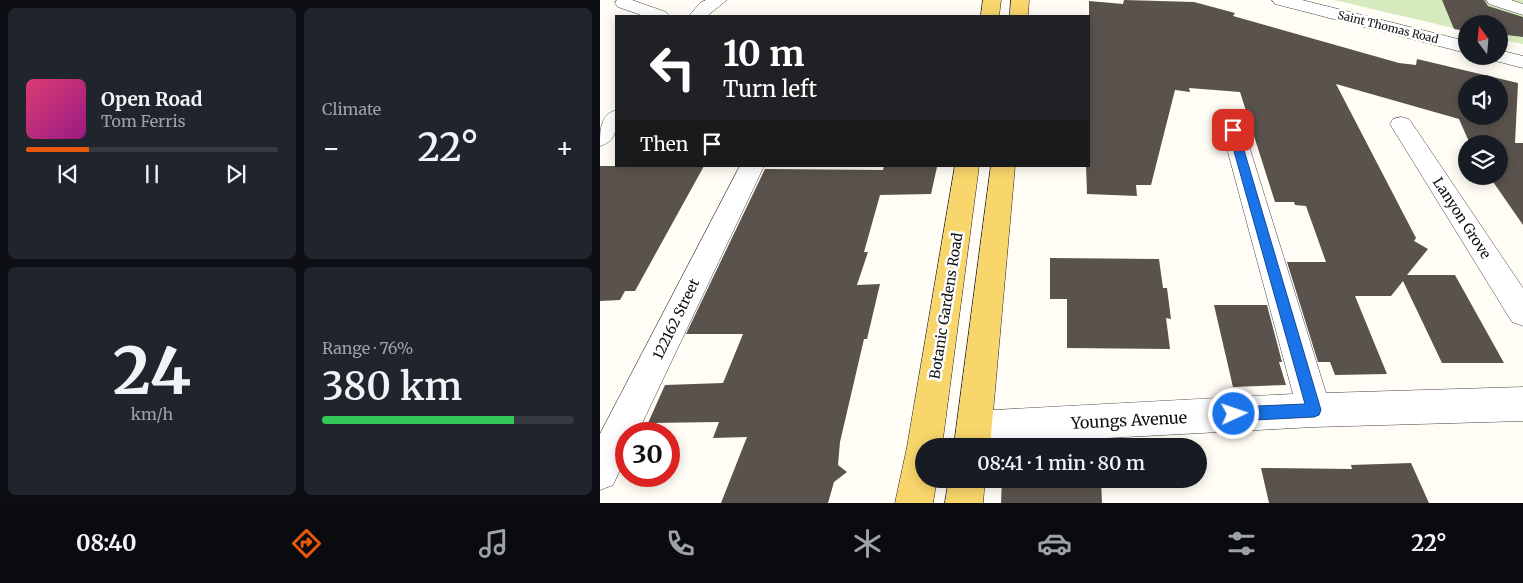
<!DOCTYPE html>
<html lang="en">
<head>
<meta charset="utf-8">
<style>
  body { margin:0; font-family:Merriweather,serif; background:#20242c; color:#f1f3f6; height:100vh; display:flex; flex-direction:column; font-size:19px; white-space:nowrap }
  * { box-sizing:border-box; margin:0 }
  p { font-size:16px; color:#9ea1a6 }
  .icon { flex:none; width:28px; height:28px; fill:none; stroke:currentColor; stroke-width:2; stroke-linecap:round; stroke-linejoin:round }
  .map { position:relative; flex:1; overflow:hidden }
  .drawer { display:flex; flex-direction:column; gap:8px; padding:8px; background:#0d0f14; width:600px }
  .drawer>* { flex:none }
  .guide { position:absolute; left:15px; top:15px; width:475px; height:152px; border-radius:0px; box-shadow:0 2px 12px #0003; background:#202124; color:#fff; overflow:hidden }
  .needle { width:32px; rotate:344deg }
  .tools { position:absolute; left:858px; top:15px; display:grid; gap:10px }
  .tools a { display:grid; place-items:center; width:50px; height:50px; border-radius:50%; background:#171b24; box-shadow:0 2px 12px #0003; font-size:25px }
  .speed { position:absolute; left:15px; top:422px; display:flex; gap:10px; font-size:25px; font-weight:700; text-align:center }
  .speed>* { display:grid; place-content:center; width:65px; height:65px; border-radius:50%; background:#171b24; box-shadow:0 2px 12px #0003; line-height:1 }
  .speed .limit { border:8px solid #d22; background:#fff; color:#111 }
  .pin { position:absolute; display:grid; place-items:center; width:42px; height:42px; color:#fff; margin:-21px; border-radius:10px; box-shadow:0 2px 8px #0006 }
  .me { position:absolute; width:55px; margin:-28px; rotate:87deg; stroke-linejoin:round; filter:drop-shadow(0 0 4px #0008) }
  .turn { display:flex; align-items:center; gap:18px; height:105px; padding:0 25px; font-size:22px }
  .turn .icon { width:65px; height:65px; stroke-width:2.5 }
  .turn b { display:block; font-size:35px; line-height:42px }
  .then { display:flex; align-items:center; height:48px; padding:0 25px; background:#0003; gap:10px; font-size:19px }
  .big { font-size:38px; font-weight:600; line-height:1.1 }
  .drawer .card { flex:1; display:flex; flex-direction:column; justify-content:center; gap:8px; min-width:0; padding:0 18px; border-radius:8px; background:#20242c }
  .drawer .dial { align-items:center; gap:0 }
  .dial b { font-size:65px; line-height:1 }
  .song { display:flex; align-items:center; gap:15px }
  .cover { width:60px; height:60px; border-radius:8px; background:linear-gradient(135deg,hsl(340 70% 55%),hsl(310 70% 35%)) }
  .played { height:5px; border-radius:2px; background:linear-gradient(90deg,#ea580c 25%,#363941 25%) }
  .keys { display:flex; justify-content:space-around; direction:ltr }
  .heat { display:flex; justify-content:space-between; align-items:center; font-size:28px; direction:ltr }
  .charge { height:8px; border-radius:4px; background:linear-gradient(90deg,#34c759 76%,#363941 0) }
  .drawer .tiles { flex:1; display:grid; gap:8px; grid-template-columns:repeat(2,1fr) }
  .trip { position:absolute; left:315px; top:438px; width:292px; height:50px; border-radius:25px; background:#171b24; box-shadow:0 2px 12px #0003; font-weight:600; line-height:50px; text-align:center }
  .tab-bar { display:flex; height:80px; justify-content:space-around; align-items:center; background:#090b0e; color:#9ea1a6 }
  .tab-bar .icon { width:35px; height:35px }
  .tab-bar .on { color:#ea580c }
  .tab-bar b { font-size:22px; color:#f1f3f6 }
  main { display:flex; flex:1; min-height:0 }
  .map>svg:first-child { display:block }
  .green { fill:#d5ebbd }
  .building { fill:#5a524d; fill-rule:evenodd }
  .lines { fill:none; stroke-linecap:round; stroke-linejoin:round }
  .minor-casing { stroke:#444; stroke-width:1 }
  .major-casing { stroke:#222; stroke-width:1 }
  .minor { fill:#fff; fill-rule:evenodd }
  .major { fill:#f9d66b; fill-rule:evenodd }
  .route { fill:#1a73e8; stroke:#114b97 }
  .labels { text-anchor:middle; stroke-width:5; stroke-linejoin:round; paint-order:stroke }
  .far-street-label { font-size:11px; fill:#111; stroke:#fff }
  .street-label { font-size:14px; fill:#111; stroke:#fff }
  .near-street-label { font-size:16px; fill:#111; stroke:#fff }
</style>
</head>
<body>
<main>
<section class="drawer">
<div class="tiles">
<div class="card">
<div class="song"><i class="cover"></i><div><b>Open Road</b><p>Tom Ferris</p></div></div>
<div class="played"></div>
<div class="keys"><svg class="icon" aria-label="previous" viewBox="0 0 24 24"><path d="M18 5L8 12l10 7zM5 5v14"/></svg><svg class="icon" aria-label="pause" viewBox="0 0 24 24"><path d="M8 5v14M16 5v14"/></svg><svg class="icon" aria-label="next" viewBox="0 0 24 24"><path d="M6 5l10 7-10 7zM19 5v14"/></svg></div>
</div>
<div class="card"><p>Climate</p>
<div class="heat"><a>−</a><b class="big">22°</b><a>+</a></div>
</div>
<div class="card dial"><b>24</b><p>km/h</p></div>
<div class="card"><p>Range · 76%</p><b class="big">380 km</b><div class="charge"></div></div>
</div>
</section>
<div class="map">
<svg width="923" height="503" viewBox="0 0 923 503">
  <rect width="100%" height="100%" fill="#fffdf5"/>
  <polygon class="green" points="734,0 923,0 923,44 899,39 899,24 866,24 866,31"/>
  <g class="building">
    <path d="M 524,0 L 594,2 L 635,13 L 633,16 L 799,63 L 816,65 L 817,59 L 918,83 L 915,143 L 923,143 L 923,225 L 889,176 L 899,176 L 899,144 L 870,144 L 859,119 L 736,84 L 816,238 L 814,241 L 828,249 L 807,275 L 855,275 L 904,363 L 842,363 L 803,281 L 791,296 L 755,296 L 787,374 L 735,375 L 730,362 L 718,362 L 687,262 L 726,262 L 706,206 L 695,205 L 694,202 L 675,202 L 640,92 L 589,88 L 590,92 L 575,90 L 551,185 L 536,185 L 537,196 L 487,194 L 486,166 L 489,166 L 489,1 L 523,4 ZM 866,84 L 899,84 L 899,116 L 866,116 Z"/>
    <polygon points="842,0 884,0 888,6 923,17 923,37 899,34 899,24 866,24 866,31 854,29"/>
    <polygon points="0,166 104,166 35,291 25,291 20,300 0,301"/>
    <polygon points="284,166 337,167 331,194 280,195 264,252 268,252 257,285 280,284 267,339 264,339 240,442 238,465 247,472 234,482 228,503 121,503 147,437 113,438 119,422 48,423 65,385 123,383 143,334 86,334 165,169 283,170"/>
    <polygon points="450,258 559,259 563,288 567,288 571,319 566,318 570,349 467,348 467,299 450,299"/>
    <polygon points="614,305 667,305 682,362 679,362 686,385 633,387"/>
    <polygon points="811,463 829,503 669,503 661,468 752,469 751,465"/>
    <polygon points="402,479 501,479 502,503 401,503"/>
  </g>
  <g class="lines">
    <defs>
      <g id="minor">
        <polygon points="17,0 32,0 66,12 69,16 44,16 18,7 15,3"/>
        <polygon points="106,0 127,0 107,16 89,16 100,3"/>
        <polygon points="672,0 702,0 866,41 866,53 675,4"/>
        <polygon points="886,0 911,0 923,4 923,15 889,4"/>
        <polygon points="899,50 923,56 923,68 892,60 889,56 899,56"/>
        <path d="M 16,110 C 17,125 18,141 0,146 C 0,130 0,115 16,110 Z"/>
        <polygon points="801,117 809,119 923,288 923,326 912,322 790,124 793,119"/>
        <polygon points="633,123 641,125 644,130 726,393 923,387 923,421 714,427 375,445 363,440 358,428 363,416 375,411 693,394 622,130 625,125"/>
        <polygon points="140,166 164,166 37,434 26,434 26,457 13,485 0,490 0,434"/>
      </g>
      <g id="major">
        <polygon points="383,0 401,0 399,16 381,16"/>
        <polygon points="411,0 429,0 428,16 410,16"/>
        <polygon points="355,166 379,166 342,446 324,446 324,479 337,479 333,503 295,503 307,447"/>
        <polygon points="391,166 415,166 390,446 354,446"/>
        <polygon points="349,479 385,479 383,503 345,503"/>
      </g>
    </defs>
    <use href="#minor" class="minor-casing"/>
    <use href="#major" class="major-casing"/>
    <use href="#minor" class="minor"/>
    <use href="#major" class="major"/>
  </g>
  <polygon class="route" points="630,127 633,127 638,130 721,410 719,415 714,417 634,421 629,419 627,414 629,409 634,407 705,404 628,130"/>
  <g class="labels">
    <g class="far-street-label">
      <text transform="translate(788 27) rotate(14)" y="4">Saint Thomas Road</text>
    </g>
    <g class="street-label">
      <text transform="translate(862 218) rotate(57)" y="5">Lanyon Grove</text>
      <text transform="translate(346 306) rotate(-81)" y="5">Botanic Gardens Road</text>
      <text transform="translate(76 319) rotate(-64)" y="5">122162 Street</text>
    </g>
    <g class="near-street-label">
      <text transform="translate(529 420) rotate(-3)" y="6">Youngs Avenue</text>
    </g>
  </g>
</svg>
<div class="tools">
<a><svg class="needle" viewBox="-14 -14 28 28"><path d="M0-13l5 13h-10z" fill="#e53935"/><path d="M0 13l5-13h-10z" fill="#9ea1a6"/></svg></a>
<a><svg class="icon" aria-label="sound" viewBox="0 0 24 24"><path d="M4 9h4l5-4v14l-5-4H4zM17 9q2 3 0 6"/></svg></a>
<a><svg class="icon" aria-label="layers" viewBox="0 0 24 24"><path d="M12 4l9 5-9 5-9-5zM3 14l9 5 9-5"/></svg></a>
</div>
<div class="speed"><div class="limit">30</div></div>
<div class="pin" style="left:633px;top:130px;background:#d93025"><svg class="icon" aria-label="arrive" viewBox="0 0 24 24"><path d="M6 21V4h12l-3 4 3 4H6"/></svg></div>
<svg class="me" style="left:634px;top:414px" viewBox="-20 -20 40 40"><circle r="17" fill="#1a73e8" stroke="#fff" stroke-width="3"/><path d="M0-11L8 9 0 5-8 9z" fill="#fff"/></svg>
<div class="trip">08:41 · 1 min · 80 m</div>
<div class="guide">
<div class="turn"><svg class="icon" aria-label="left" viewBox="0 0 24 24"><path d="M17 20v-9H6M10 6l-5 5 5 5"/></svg><div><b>10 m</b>Turn left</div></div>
<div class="then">Then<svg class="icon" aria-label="arrive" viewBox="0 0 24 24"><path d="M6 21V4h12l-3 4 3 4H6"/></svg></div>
</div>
</div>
</main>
<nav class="tab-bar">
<b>08:40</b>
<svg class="icon on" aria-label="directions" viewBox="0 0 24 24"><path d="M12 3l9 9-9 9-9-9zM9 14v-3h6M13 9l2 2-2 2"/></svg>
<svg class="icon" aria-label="music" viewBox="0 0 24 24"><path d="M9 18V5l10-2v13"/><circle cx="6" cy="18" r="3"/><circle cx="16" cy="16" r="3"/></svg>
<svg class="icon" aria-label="phone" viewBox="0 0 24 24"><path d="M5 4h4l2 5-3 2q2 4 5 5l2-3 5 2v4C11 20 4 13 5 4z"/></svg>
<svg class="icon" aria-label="climate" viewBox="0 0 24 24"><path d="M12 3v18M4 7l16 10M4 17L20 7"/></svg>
<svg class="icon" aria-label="car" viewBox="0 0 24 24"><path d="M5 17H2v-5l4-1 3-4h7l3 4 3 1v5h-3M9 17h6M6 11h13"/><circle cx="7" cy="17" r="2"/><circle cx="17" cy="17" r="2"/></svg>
<svg class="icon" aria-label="filters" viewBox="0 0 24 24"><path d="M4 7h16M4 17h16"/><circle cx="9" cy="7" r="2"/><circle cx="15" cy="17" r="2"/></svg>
<b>22°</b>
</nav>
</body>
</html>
